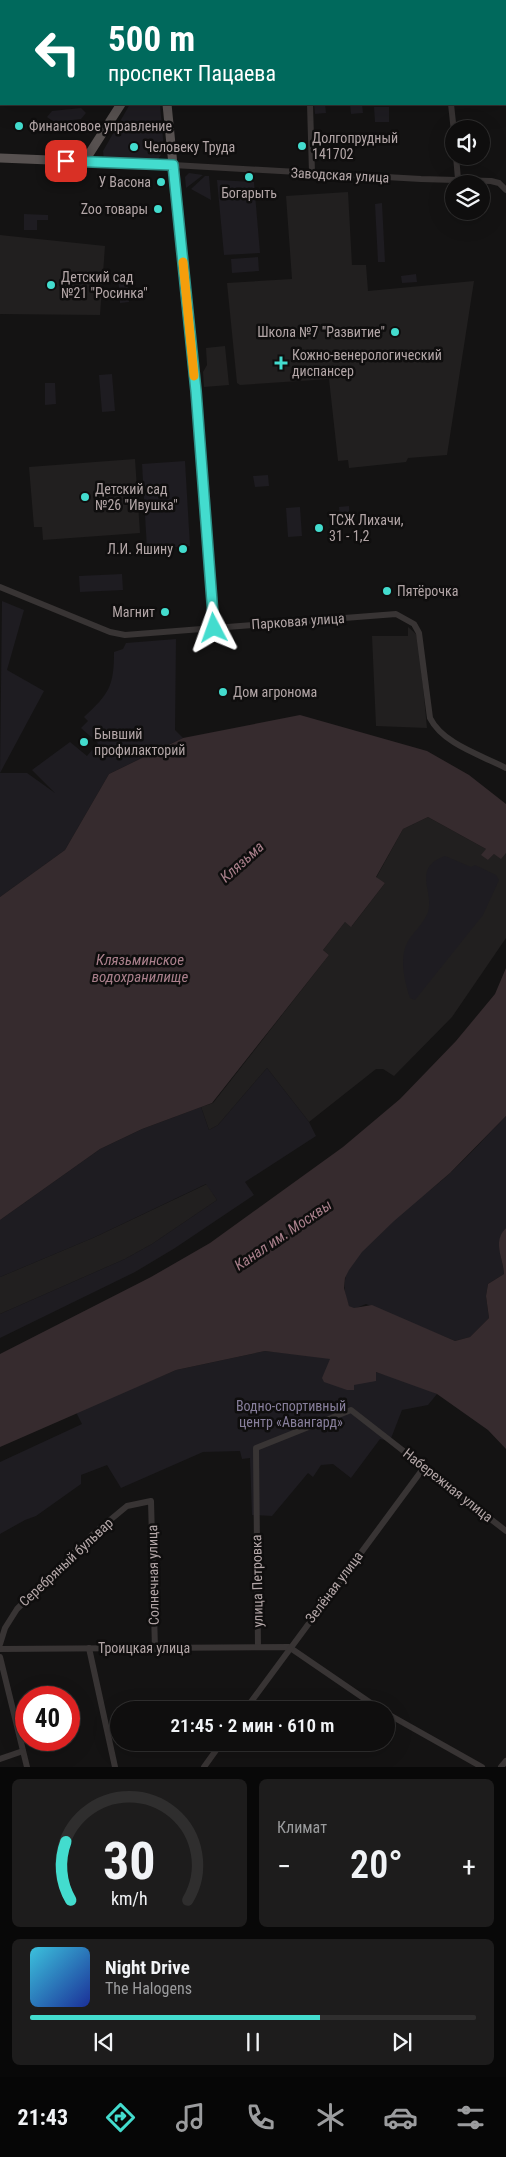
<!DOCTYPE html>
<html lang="ru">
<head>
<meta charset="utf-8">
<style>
  body { margin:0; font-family:"Roboto Condensed",sans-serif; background:#1d1c1c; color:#f1f3f6; height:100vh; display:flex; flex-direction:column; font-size:19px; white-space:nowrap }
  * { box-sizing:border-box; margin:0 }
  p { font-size:16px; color:#9b9c9e }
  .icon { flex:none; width:28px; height:28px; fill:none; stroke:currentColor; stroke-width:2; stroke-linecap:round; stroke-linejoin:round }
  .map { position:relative; height:1767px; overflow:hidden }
  .details { display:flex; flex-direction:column; gap:12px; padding:12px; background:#080808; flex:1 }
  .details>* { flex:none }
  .hud { position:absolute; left:0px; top:0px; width:506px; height:105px; box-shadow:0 5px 20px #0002,0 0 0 1px #2f2e2e; background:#00695c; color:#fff; overflow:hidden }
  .buttons { position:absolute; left:445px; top:120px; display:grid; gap:10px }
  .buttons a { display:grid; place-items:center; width:45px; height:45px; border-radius:50%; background:#0f0e0e; box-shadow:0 5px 20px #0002,0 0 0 1px #2f2e2e; font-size:25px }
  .speed { position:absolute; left:15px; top:1686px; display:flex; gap:10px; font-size:25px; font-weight:700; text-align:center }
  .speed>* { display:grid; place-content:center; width:65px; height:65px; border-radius:50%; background:#0f0e0e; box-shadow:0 5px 20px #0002,0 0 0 1px #2f2e2e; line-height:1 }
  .speed .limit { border:8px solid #d22; background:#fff; color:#111 }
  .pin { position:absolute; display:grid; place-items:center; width:42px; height:42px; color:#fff; margin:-21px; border-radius:10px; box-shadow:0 2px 8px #0006 }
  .me { position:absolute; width:55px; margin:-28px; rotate:356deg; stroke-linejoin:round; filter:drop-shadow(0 0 4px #0008) }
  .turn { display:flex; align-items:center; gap:18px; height:105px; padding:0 25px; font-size:22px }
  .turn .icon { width:65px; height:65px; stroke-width:2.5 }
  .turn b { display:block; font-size:35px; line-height:42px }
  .big { font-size:38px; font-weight:600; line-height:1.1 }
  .details .tile { flex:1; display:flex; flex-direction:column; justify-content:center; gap:8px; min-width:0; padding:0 18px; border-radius:8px; background:#1d1c1c }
  .details .dial { align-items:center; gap:0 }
  .dial svg { height:130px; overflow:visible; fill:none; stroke:#2f2e2e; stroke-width:7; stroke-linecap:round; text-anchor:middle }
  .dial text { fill:#f1f3f6; stroke:none }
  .song { display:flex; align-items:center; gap:15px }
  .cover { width:60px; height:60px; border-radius:8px; background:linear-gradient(135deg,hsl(190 70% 55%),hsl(230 70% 35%)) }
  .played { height:5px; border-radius:2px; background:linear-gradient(90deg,#43dcce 65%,#2f2e2e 65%) }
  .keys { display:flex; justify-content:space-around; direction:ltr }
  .heat { display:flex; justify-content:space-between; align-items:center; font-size:28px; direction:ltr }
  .details .tiles { flex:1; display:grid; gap:12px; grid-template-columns:1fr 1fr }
  .tile:last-child { grid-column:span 2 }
  .trip { position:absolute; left:110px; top:1701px; width:285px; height:50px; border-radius:25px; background:#0f0e0e; box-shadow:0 5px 20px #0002,0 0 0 1px #2f2e2e; font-weight:600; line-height:50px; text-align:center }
  .menu { display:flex; height:80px; justify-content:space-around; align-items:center; background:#060606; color:#9b9c9e }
  .menu .icon { width:35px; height:35px }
  .menu .current { color:#43dcce }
  .menu b { font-size:22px; color:#f1f3f6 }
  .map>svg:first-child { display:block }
  .built { fill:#211f1f }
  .green { fill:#1e1c21 }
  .water { fill:#362b2e }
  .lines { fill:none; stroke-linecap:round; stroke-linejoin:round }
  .minor { stroke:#383434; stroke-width:6 }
  .major { stroke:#575150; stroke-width:9 }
  .route-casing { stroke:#2c8f86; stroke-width:12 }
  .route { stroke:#43dcce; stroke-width:9 }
  .slow { stroke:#f59e0b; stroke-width:9 }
  .poi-dot { fill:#43dcce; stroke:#0f0e0e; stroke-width:2 }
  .labels { text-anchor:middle; stroke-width:5; stroke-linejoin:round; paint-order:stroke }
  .poi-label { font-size:14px; fill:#b3a6a7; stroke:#0f0e0e; text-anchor:start }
  .street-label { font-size:14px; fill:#b3a6a7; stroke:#0f0e0e }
  .park-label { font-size:14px; fill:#887f9c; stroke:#0f0e0e }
  .water-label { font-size:15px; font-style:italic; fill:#aa808c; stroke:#0f0e0e }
</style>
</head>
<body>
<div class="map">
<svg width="506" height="1767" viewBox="0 0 506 1767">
  <rect width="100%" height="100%" fill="#141313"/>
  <g class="built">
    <polygon points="348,192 352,265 366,265 368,291 474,281 447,455 408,458 406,462 349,468 348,460 338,461 329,379 240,385 237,383 227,283 292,279 286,196"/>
    <polygon points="0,235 105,246 100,315 0,314"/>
    <polygon points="225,346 229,385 204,387 203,372 207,365 206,348"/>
    <polygon points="135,459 140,533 43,540 42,527 34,527 29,467"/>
    <polygon points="408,627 416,634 419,644 427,728 376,726 372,636 408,636"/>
    <polygon points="428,817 486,849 488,860 494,854 506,853 506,938 452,1017 394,1076 383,1069 376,1069 309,1122 267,1068 218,1125 209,1130 201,1107 213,1103 329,955 323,950 345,922 352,926 385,883 376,878 403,829"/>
    <polygon points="207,1184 217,1200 152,1244 125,1259 0,1314 0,1277 95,1237"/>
  </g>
  <g class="green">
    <polygon points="130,104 160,104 164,150 157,161 104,160 103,151"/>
    <polygon points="314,104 325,104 326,113 315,114"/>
    <polygon points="350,104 362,104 363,113 351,114"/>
    <polygon points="374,107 389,107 389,122 375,122"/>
    <polygon points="81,108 86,113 81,119 54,122 47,117 52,111"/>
    <polygon points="189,173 203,175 186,188 185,177"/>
    <polygon points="205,176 209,176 211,200 191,189"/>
    <polygon points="217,180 254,182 260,253 224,255"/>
    <polygon points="382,203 385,262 378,262 375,204"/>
    <polygon points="24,214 48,215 48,220 37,220 37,230 24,230"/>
    <polygon points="258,257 259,271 232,273 231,259"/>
    <polygon points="416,274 417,282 402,283 401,276"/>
    <polygon points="118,275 127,275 129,302 120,303"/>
    <polygon points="112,374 115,411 102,412 99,375"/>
    <polygon points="45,383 55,383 56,404 45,405"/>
    <polygon points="185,461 190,546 147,549 142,464"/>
    <polygon points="268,475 269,486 255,487 253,476"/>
    <polygon points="349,506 350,524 340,525 339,507"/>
    <polygon points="300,507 302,536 288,537 286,508"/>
    <polygon points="122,574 123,590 80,592 79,576"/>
    <polygon points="2,601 24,610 7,670 44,691 0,773"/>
    <path d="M 176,639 L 175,730 L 183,738 L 109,774 L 65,850 L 0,897 L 0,773 L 27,773 L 55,793 L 32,770 L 70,742 L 87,756 L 98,743 L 81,728 L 88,721 L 84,717 C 109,694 114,686 114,652 L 123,649 L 126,643 Z"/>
    <path d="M 445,856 L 471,867 L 475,865 L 496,875 L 499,880 L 483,915 L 415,1000 L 410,998 C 404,979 398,955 410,938 C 416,930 425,921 428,912 C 435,892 411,868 445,856 Z"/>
    <polygon points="267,1068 309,1122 316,1136 245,1182 254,1195 175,1248 135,1272 0,1338 0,1314 125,1259 152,1244 217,1200 206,1184 95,1237 0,1277 0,1220 100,1149 142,1129 201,1107 209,1130 218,1125"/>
    <path d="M 506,1116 L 506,1228 C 493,1243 503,1257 504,1274 L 488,1284 L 486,1296 L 489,1318 L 470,1337 L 455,1341 L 366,1304 L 354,1309 L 349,1306 C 344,1294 342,1281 349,1269 C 371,1230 417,1203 449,1174 C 469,1156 487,1135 506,1116 Z"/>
    <polygon points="265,1351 324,1357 410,1382 437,1394 428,1405 402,1410 390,1441 380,1439 351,1478 333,1464 321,1465 313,1477 308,1473 272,1516 252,1515 250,1458 242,1459 240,1451 203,1452 121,1488 107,1465 81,1475 81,1484 36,1516 25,1520 0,1534 0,1462 82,1424 76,1412 176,1370"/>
  </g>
  <g class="water">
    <polygon points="300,715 427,751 469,775 506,804 506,853 501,859 494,854 488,860 481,855 486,849 428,817 403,829 376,877 385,883 351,927 345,922 323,950 329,955 212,1103 142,1129 100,1149 0,1220 0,897 65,850 109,774 183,738"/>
    <path d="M 506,968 L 506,1116 L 450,1173 L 394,1221 L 362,1252 L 349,1270 L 345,1278 L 344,1288 L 349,1306 L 354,1308 L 372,1305 L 455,1341 L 470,1337 L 489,1318 L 486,1296 L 488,1284 L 504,1274 C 503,1257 492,1242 506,1228 L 506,1449 L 488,1430 L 437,1394 L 376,1372 L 376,1381 L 354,1385 L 354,1390 L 347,1390 L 324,1382 L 322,1378 L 330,1359 L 265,1351 L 176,1370 L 0,1447 L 0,1354 L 151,1277 L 210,1243 L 343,1147 L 400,1099 L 456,1041 L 495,994 Z"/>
  </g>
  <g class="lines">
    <g class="minor">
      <polyline points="301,0 301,1"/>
      <polyline points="442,0 442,1"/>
      <polyline points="310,104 312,173"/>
      <polyline points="451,104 454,132"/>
      <polyline points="456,156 458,179"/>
      <path d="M 0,587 L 110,632 L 125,635 L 396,614 L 414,624 L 419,633 L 430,718 C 443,744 481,755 506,768"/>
      <polyline points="214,628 195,391 173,165 421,179 491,181 499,183 506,190"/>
      <polyline points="0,1644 5,1628 17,1609 92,1535 127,1506 151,1501 155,1649"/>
      <polyline points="258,1647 256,1448 351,1410 506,1531"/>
      <polyline points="89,1648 115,1767"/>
      <polyline points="0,1649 289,1647 381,1710"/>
      <polyline points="0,1657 27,1767"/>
      <polyline points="245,1710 425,1466"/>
      <polyline points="386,1713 482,1767"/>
      <polyline points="0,1759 23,1751"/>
      <polyline points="204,1767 222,1742"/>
      <polyline points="501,1767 506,1761"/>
    </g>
    <g class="major">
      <polyline points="157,0 157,1"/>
      <polyline points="0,158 173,165 167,104"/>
      <polyline points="84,162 121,104"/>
    </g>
  </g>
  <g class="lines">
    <defs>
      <polyline id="route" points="66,161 173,165 196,391 214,628"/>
    </defs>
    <use href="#route" class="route-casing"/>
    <use href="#route" class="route"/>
    <polyline class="slow" points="183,262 194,376"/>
  </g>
  <g class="poi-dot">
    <circle cx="19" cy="126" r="5"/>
    <circle cx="302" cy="146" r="5"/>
    <circle cx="134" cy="147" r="5"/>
    <circle cx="249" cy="177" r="5"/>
    <circle cx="161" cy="182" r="5"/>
    <circle cx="158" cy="209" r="5"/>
    <circle cx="51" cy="285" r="5"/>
    <circle cx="395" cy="332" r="5"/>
    <path d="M278.5 355.5h5v5h5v5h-5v5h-5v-5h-5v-5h5z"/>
    <circle cx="85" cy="497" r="5"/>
    <circle cx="319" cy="528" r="5"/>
    <circle cx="183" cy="549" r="5"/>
    <circle cx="387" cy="591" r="5"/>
    <circle cx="165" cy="612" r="5"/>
    <circle cx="223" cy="692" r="5"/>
    <circle cx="84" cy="742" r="5"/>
  </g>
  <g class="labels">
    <g class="poi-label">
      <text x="29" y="131">Финансовое управление</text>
      <text x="312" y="143">Долгопрудный<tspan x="312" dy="16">141702</tspan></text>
      <text x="144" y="152">Человеку Труда</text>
      <text x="151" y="187" text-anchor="end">У Васона</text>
      <text x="249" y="198" text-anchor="middle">Богарыть</text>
      <text x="148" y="214" text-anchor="end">Zoo товары</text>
      <text x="61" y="282">Детский сад<tspan x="61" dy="16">№21 "Росинка"</tspan></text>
      <text x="385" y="337" text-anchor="end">Школа №7 "Развитие"</text>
      <text x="292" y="360">Кожно-венерологический<tspan x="292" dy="16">диспансер</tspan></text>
      <text x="95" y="494">Детский сад<tspan x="95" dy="16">№26 "Ивушка"</tspan></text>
      <text x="329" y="525">ТСЖ Лихачи,<tspan x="329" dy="16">31 - 1,2</tspan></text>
      <text x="173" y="554" text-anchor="end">Л.И. Яшину</text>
      <text x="397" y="596">Пятёрочка</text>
      <text x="155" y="617" text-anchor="end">Магнит</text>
      <text x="233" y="697">Дом агронома</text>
      <text x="94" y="739">Бывший<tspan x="94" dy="16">профилакторий</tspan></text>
    </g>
    <g class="street-label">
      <text transform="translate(340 175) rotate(3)" y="5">Заводская улица</text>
      <text transform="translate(298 621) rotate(-4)" y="5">Парковая улица</text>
      <text transform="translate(448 1485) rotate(38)" y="5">Набережная улица</text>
      <text transform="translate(66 1562) rotate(-43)" y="5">Серебряный бульвар</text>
      <text transform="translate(153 1575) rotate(-91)" y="5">Солнечная улица</text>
      <text transform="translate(257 1581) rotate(-91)" y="5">улица Петровка</text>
      <text transform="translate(334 1587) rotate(-53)" y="5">Зелёная улица</text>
      <text x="144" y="1653">Троицкая улица</text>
    </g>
    <g class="park-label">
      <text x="291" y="1411">Водно-спортивный<tspan x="291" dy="16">центр «Авангард»</tspan></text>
    </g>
    <g class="water-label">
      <text transform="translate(242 862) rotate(-42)" y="5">Клязьма</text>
      <text x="140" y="965">Клязьминское<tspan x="140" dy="17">водохранилище</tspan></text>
      <text transform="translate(283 1235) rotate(-34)" y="5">Канал им. Москвы</text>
    </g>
  </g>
</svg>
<div class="buttons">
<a><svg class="icon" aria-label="sound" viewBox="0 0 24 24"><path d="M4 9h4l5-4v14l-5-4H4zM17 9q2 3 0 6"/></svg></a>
<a><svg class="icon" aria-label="layers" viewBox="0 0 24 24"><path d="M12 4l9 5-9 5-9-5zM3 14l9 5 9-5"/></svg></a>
</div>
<div class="speed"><div class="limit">40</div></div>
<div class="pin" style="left:66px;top:161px;background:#d93025"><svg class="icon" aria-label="arrive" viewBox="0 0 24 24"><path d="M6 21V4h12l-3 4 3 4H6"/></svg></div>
<svg class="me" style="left:214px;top:628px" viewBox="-20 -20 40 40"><path d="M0-17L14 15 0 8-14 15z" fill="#43dcce" stroke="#fff" stroke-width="4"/></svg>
<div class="trip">21:45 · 2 мин · 610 m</div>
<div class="hud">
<div class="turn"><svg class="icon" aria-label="left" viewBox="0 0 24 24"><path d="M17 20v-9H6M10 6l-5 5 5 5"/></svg><div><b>500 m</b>проспект Пацаева</div></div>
</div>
</div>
<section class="details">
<div class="tiles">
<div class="tile dial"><svg viewBox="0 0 100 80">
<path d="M14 69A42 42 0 1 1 86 69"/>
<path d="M14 69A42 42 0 0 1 11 33" stroke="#43dcce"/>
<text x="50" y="56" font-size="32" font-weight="700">30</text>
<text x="50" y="72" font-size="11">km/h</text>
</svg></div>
<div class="tile"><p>Климат</p>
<div class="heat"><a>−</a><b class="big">20°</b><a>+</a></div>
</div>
<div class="tile">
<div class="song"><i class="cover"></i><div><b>Night Drive</b><p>The Halogens</p></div></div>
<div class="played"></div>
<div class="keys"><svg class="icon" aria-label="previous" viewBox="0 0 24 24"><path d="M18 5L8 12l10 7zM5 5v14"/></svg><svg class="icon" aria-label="pause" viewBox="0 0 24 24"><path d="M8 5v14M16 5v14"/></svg><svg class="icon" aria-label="next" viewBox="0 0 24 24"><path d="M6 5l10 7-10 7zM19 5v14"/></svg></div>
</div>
</div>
</section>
<nav class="menu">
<b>21:43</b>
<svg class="icon current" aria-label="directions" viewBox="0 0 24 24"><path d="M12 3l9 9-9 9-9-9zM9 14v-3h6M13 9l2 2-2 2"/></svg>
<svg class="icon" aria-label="music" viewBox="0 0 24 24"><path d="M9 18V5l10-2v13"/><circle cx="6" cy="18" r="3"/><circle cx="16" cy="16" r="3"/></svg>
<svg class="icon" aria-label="phone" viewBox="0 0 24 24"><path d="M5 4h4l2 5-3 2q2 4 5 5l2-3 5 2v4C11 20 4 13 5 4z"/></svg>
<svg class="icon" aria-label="climate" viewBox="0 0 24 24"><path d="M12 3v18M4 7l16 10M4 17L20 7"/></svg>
<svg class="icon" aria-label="car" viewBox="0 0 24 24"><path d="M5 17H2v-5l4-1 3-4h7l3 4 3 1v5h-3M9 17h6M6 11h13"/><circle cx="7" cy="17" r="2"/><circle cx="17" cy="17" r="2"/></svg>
<svg class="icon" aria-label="filters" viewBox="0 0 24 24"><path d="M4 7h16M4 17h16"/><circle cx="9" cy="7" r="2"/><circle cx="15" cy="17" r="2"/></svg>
</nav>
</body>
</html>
